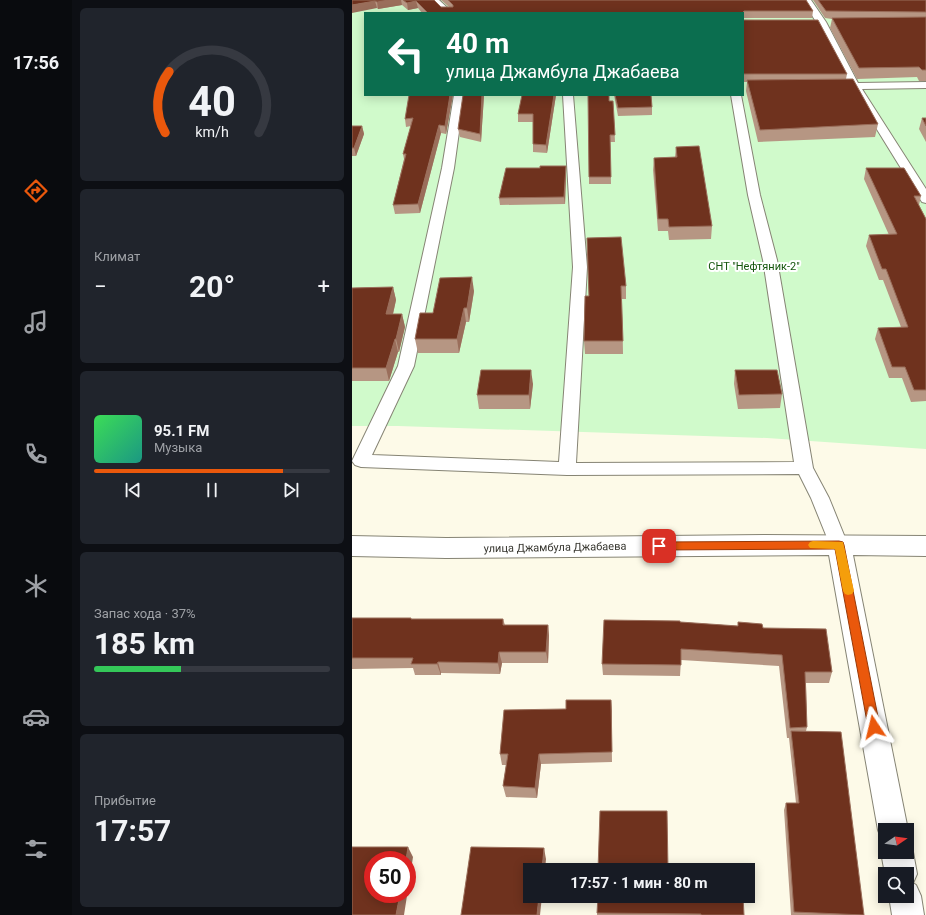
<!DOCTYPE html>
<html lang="ru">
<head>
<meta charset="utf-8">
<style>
  body { margin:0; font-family:Roboto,sans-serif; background:#20242c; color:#f1f3f6; height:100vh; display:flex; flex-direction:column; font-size:15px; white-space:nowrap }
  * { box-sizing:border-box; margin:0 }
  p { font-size:13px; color:#9ea1a6 }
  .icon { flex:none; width:22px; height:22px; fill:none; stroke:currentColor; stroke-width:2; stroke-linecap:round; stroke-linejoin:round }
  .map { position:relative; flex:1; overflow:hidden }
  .sheet { display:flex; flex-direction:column; gap:8px; padding:8px; background:#0d0f14; width:280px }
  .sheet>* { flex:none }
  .top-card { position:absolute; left:12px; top:12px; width:380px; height:84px; border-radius:0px; box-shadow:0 2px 10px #0003; background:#0b6e4f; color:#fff; overflow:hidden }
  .needle { width:26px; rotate:77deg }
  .controls { position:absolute; left:526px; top:823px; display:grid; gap:8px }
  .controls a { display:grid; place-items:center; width:36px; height:36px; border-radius:0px; background:#171b24; box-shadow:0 2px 10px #0003; font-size:20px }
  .speed { position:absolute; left:12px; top:851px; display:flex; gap:8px; font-size:20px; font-weight:700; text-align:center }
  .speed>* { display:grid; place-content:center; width:52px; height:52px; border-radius:50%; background:#171b24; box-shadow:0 2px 10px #0003; line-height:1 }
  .speed .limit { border:6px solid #d22; background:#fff; color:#111 }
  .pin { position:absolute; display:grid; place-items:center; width:34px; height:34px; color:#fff; margin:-17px; border-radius:8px; box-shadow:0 2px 6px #0006 }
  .me { position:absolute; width:44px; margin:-22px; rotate:350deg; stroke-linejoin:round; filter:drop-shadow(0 0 3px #0008) }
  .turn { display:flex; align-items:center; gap:14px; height:84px; padding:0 16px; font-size:18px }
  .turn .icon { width:52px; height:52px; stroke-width:2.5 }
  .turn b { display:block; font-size:28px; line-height:34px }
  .big { font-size:30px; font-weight:700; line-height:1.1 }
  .sheet .widget { flex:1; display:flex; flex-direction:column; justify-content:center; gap:6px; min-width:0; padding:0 14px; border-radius:6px; background:#20242c }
  .sheet .dial { align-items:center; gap:0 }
  .dial svg { height:104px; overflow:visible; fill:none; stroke:#363941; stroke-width:7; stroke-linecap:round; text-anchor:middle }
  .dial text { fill:#f1f3f6; stroke:none }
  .song { display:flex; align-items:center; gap:12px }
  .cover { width:48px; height:48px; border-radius:6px; background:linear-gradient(135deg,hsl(130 70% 55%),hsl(170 70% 35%)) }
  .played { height:4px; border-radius:2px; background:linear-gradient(90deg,#ea580c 80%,#363941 80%) }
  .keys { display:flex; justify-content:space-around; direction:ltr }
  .heat { display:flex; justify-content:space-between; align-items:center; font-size:22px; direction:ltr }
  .charge { height:6px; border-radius:3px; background:linear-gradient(90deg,#34c759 37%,#363941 0) }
  .trip { position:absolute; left:171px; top:863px; width:232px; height:40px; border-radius:0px; background:#171b24; box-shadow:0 2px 10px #0003; font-weight:700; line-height:40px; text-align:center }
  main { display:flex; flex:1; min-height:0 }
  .tab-bar { display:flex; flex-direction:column; width:72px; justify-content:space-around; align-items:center; background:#090b0e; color:#9ea1a6 }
  .tab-bar .icon { width:28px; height:28px }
  .tab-bar .selected { color:#ea580c }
  .tab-bar b { font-size:18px; color:#f1f3f6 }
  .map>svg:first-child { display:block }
  .green { fill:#d0facb; fill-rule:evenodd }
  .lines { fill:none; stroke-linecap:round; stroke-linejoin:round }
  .lane-casing { stroke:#868474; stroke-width:2 }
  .secondary-casing { stroke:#868474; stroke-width:2 }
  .lane { fill:#fff; fill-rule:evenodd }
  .secondary { fill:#fff; fill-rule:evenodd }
  .wall { fill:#b69683 }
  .shaded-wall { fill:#9a6e5b }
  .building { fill:#6f321e; stroke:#9a6e5b }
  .route { fill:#ea580c; stroke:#983908 }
  .slow { fill:#f59e0b }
  .labels { text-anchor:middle; stroke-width:4; stroke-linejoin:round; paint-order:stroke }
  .park-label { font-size:11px; fill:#14560c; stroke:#fff }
  .street-label { font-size:11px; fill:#36352e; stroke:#fff }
</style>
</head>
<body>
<main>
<nav class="tab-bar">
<b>17:56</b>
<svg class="icon selected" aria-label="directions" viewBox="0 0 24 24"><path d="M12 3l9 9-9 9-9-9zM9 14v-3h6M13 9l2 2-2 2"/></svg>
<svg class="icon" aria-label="music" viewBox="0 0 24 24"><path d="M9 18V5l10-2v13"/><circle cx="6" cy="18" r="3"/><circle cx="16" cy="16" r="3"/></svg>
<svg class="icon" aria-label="phone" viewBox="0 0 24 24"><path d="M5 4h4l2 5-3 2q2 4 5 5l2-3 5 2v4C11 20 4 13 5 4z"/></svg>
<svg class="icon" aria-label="climate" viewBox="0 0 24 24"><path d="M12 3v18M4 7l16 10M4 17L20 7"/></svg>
<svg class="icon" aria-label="car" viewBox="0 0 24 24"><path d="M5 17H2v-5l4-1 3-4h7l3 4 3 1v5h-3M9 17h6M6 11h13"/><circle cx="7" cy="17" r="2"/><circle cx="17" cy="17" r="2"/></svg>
<svg class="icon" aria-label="filters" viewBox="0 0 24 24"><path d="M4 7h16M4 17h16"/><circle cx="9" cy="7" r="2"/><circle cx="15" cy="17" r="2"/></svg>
</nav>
<section class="sheet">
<div class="widget dial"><svg viewBox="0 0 100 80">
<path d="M14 69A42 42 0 1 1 86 69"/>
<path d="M14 69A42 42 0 0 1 17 22" stroke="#ea580c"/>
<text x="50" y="56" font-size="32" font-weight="700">40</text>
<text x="50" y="72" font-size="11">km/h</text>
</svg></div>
<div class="widget"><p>Климат</p>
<div class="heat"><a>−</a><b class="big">20°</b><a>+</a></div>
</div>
<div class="widget">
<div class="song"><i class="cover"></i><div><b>95.1 FM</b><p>Музыка</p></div></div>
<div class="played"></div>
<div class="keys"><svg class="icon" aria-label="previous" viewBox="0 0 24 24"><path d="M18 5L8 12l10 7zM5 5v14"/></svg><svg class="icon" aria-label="pause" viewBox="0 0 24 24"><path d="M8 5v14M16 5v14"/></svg><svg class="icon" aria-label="next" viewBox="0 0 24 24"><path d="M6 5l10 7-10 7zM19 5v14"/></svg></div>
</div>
<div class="widget"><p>Запас хода · 37%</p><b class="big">185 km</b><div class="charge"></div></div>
<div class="widget"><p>Прибытие</p><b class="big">17:57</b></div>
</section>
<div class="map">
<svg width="574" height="915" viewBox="0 0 574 915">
  <rect width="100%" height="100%" fill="#fdfae8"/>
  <path class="green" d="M 0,0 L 574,0 L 574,449 L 415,438 L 46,426 L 0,426 ZM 13,13 L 391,13 L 391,95 L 13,95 Z"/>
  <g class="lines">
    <defs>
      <g id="lane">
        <polygon points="78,0 87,0 101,13 91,13"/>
        <polygon points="451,0 459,0 474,22 506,83 574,82 574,88 510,89 574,189 574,203 570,202 568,199 500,89 489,88 488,86 489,84 496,83 464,22"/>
        <polygon points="102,95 112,95 102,168 62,366 20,455 207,462 221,267 211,95 221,95 235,267 224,463 442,462 411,260 396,195 379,95 389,95 408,195 425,260 461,468 477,498 496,545 494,550 487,552 480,550 459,498 447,474 215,475 9,467 3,465 0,461 46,366 90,168"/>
      </g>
      <g id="secondary">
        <polygon points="413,535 574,536 574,556 501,555 556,830 555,833 555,830 533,830 533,842 530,841 526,830 477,555 94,558 0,556 0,536 94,538"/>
        <polygon points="555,841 561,852 565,874 561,883 564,885 569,896 572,915 540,915 537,896 555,896 555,874 533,874 529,852 533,844 533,852 555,852"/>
      </g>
    </defs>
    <use href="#lane" class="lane-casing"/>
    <use href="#secondary" class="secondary-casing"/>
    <use href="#lane" class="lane"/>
    <use href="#secondary" class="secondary"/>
  </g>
  <g class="wall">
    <polygon points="0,0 82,0 89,7 97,7 89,0 454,0 461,11 460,18 391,18 391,13 70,13 66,8 56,10 50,5 26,9 25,8"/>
    <polygon points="461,0 574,0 574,81 567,81 565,77 505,79 478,28 480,19 473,18"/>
    <polygon points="391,20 495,74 494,79 526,124 523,137 406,142 394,91 395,82 391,82"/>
    <polygon points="101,95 94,134 89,133 68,213 43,214 41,205 52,159 51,154 59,126 54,127 53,119"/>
    <polygon points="132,95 129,142 108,137 106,129"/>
    <polygon points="204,95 195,153 181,152 181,122 166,122 166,114"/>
    <polygon points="262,95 299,95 300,107 300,115 266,116"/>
    <polygon points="257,101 261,101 263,142 258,142 259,184 237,184 237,177"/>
    <polygon points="570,118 574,118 574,142 567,129"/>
    <polygon points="0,126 10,126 12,134 4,156 0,156"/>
    <polygon points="324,147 360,226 359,239 317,240 316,231 306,231 301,170 302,158 323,157"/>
    <polygon points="188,168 214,172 213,204 148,205 147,198"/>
    <polygon points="514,168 569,196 567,205 574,219 574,401 559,402 550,378 537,378 523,339 526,328 549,327 531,280 527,280 514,246 517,235 537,235 512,179"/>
    <polygon points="235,238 274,286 274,299 270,299 271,354 233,354 232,341 237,296"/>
    <polygon points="41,287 44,300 41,314 50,314 53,327 47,352 46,352 37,381 0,381 0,288"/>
    <polygon points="122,291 117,322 114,322 107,353 66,353 63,339 81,313"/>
    <polygon points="383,370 430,394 428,408 386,409 382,384"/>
    <polygon points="181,384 178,409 127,409 125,395"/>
    <polygon points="0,618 60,619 151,619 153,625 196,625 197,636 196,663 150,663 148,674 89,673 89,675 63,675 61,668 0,669"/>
    <polygon points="328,622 386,626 386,622 411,628 480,672 477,683 454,683 455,727 454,731 512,915 439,915 432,810 434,803 444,803 437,738 435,738 427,666 329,660 328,676 251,675 250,664"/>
    <polygon points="259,700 260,762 189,764 185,798 154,797 151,786 154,765 150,765 148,754 214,709"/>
    <polygon points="246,896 392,915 245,915"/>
  </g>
  <g class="shaded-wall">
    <polygon points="37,0 49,0 50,5 26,9 25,2"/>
    <polygon points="23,1 25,8 0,13 0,5"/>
    <polygon points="64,1 66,8 56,10 55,3"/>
    <polygon points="98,95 101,95 94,134 93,126"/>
    <polygon points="130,95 132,95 129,142 128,134"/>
    <polygon points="202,95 204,95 195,153 194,145"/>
    <polygon points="87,125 89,133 68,213 66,204"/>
    <polygon points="10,126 12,134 4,156 2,148"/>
    <polygon points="214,166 214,172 213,204 212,197"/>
    <polygon points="120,277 122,291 117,322 115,308"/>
    <polygon points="41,287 44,300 38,327 34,314"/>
    <polygon points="112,308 114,322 107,353 105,339"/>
    <polygon points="50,314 53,327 47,352 44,339"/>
    <polygon points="43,339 46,352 37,381 34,368"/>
    <polygon points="179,370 181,384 178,409 177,395"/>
    <polygon points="196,625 197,636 196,663 194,652"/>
    <polygon points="147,652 150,663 148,674 146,663"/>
    <polygon points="86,662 89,673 89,675 85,664"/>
    <polygon points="259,700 260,711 260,762 260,752"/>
    <polygon points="187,754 189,764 185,798 183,788"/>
    <polygon points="56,847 61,857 52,915 44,915 48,894 55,894 55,860 54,860"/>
    <polygon points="192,848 194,859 193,870 190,870"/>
    <polygon points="187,896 190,896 188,915 185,915"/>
  </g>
  <g class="building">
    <polygon points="0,0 37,0 25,2 23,1 0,5"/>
    <polygon points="51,0 82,0 89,7 101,7 101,5 96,0 454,0 461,11 392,11 390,13 76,13 64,1 55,3"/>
    <polygon points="466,0 574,0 574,12 474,11"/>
    <polygon points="574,17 574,70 570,70 567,67 507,68 480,18"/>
    <polygon points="391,20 466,20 495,74 391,74"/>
    <polygon points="501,79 526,124 408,130 395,80"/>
    <polygon points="57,95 98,95 93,126 87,125 66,204 41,205 54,154 51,154 61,118 53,119"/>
    <polygon points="111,95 130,95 128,134 106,129"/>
    <polygon points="170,95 202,95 194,145 181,144 181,114 166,114"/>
    <polygon points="236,95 257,95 257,101 261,101 263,135 258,135 259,177 237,177"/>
    <polygon points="263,95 299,95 300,107 266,108"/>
    <polygon points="570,118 574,118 574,126"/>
    <polygon points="0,126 10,126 2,148 0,148"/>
    <polygon points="347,146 360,226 317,227 316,219 306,219 302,158 325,157 324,147"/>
    <polygon points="188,166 214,166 212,197 147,198 154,168 188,168"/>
    <polygon points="514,168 552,168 569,196 562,196 574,219 574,390 562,390 553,367 540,367 526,328 556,327 534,269 530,269 517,235 545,234"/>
    <polygon points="269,237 274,286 269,286 271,341 232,341 233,296 237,296 235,238"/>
    <polygon points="120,277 115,308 112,308 105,339 63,339 68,313 81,313 88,278"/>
    <polygon points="41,287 34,314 50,314 44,339 43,339 34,368 0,368 0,288"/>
    <polygon points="129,370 179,370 177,395 125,395"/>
    <polygon points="383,370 425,370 430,394 387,395"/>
    <polygon points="0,618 59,618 59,619 151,619 151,625 196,625 194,652 147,652 146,663 86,662 85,664 59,664 61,658 0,658"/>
    <polygon points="252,620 328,621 328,622 386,626 386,622 410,624 411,628 474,629 480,672 453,672 455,727 438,728 430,655 329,649 329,665 250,664"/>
    <polygon points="214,700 259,700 260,752 187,754 183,788 151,786 156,754 148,754 152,710 214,709"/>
    <polygon points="439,731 489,732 512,915 442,912 434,803 447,803"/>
    <polygon points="248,811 315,811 316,870 246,870"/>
    <polygon points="0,847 56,847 54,860 21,860 21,894 48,894 44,915 0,915"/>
    <polygon points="119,847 192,848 190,870 178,870 178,896 187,896 185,915 109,915"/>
    <polygon points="246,896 391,896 392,915 349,915 349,914 245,913"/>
  </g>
  <polygon class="route" points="487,541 491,542 492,545 528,727 526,731 522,732 518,731 516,727 483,549 307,550 304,549 302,546 304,543 307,542"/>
  <polygon class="slow" points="461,541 491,542 502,591 500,594 496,595 493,594 491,591 483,549 458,548 456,545 458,542"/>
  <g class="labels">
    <g class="park-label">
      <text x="402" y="270">СНТ "Нефтяник-2"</text>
    </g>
    <g class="street-label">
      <text transform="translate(203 547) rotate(-1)" y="4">улица Джамбула Джабаева</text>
    </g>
  </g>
</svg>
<div class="controls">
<a><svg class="needle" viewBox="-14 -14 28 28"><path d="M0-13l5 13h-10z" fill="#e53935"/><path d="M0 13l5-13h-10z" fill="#9ea1a6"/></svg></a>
<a><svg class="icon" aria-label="search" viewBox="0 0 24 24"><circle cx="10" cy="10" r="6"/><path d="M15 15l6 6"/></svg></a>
</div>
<div class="speed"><div class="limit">50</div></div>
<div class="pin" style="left:307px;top:546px;background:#d93025"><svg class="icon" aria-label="arrive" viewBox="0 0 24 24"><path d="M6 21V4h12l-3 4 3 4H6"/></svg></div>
<svg class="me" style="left:522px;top:727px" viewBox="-20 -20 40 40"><path d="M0-17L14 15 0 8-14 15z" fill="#ea580c" stroke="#fff" stroke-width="4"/></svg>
<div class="trip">17:57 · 1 мин · 80 m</div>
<div class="top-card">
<div class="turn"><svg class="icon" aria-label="left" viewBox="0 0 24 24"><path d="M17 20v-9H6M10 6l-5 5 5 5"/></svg><div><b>40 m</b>улица Джамбула Джабаева</div></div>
</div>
</div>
</main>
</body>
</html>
